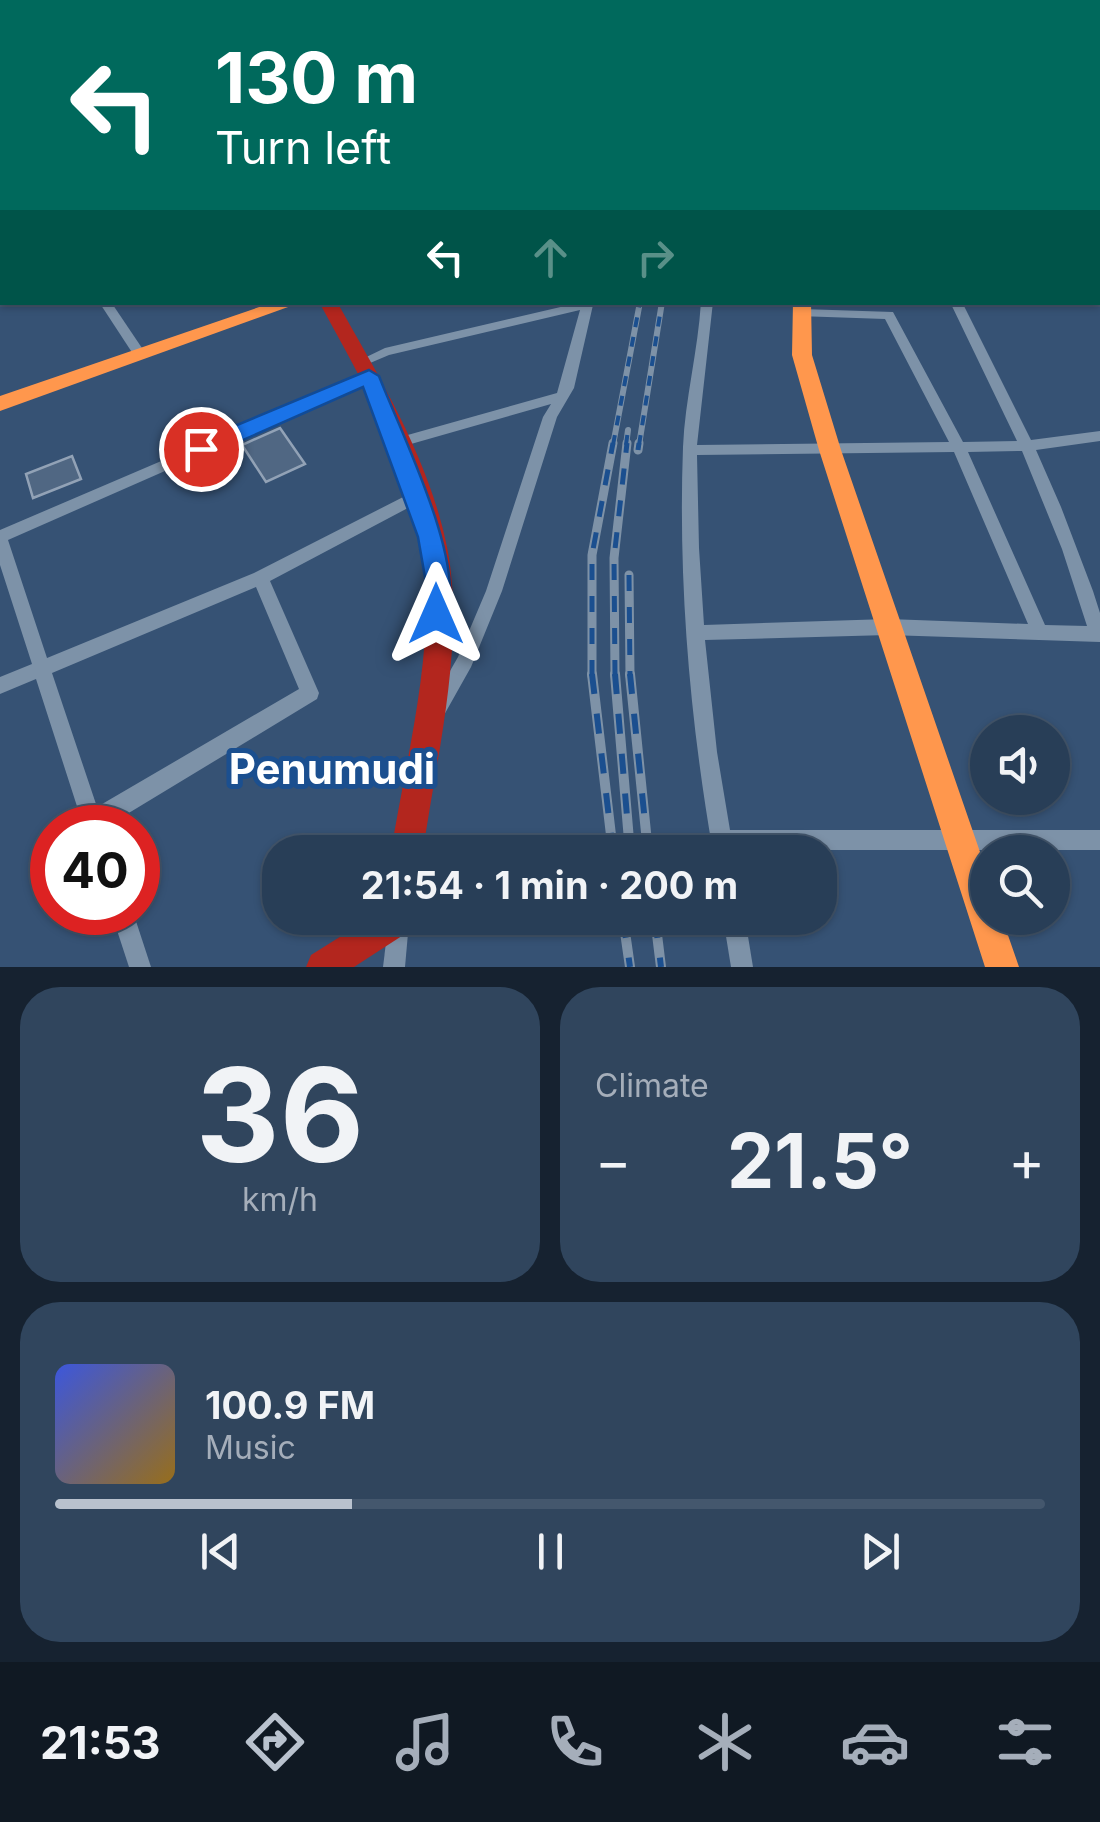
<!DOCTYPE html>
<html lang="en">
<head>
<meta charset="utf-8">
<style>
  body { margin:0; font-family:Inter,sans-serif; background:#30455d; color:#f1f3f6; height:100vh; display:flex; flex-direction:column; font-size:38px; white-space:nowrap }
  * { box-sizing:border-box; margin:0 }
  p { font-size:32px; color:#a5aeba }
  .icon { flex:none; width:55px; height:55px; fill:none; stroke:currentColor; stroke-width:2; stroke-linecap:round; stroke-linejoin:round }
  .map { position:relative; height:967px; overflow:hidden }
  .drawer { display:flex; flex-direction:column; gap:20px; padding:20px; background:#162230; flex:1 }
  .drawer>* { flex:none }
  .top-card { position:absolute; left:0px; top:0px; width:1100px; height:305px; box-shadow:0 2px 8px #0004,0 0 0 2px #44576d; background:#00695c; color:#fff; overflow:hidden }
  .fabs { position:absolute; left:970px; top:715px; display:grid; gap:20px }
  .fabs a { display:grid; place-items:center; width:100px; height:100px; border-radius:50%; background:#283e57; box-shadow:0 2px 8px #0004,0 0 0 2px #44576d; font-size:50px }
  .speed { position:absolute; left:30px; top:805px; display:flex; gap:20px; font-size:50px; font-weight:700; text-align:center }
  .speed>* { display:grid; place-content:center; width:130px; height:130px; border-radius:50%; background:#283e57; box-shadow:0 2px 8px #0004,0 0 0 2px #44576d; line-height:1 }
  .speed .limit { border:15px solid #d22; background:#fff; color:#111 }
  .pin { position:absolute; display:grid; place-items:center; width:85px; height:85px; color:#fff; margin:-42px; border:5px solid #fff; border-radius:50%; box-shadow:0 2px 10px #0007 }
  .me { position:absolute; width:110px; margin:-55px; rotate:0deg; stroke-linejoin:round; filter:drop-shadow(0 0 8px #0008) }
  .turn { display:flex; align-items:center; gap:35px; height:210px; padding:0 50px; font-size:45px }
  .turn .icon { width:130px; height:130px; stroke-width:2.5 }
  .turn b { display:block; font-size:70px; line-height:85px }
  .lanes { display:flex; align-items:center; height:95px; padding:0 50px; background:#0003; justify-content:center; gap:50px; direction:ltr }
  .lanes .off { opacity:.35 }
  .big { font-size:75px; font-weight:700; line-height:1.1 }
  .drawer .widget { flex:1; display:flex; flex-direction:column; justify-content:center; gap:15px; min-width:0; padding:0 35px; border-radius:40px; background:#30455d }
  .drawer .dial { align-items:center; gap:0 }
  .dial b { font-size:130px; line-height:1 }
  .song { display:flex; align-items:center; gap:30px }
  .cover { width:120px; height:120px; border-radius:15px; background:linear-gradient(135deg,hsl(230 70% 55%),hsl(40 70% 35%)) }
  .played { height:10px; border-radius:5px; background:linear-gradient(90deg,#b9c2ce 30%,#44576d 30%) }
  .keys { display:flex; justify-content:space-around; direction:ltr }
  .heat { display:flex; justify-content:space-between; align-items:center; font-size:55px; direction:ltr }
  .drawer .tiles { flex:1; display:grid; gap:20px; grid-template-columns:1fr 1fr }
  .widget:last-child { grid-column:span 2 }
  .trip { position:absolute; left:262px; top:835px; width:575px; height:100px; border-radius:40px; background:#283e57; box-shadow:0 2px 8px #0004,0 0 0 2px #44576d; font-weight:700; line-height:100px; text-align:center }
  .tabs { display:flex; height:160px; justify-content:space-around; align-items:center; background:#101923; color:#a5aeba }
  .tabs .icon { width:70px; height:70px }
  .tabs .active { color:#b9c2ce }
  .tabs b { font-size:45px; color:#f1f3f6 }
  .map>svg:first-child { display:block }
  .building { fill:#506783; stroke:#92a2b6; stroke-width:2.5 }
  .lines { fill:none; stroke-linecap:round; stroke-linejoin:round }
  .street { fill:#7d92a8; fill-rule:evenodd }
  .fast { fill:#63d668; fill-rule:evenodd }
  .slow { fill:#ff974d; fill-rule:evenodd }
  .jam { fill:#b3261e; fill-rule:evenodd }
  .rail-far2-casing { stroke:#7e92a7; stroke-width:6 }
  .rail-far1-casing { stroke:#7e92a7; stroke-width:9 }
  .rail-casing { stroke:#7e92a7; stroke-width:10 }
  .rail-far2 { stroke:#1b4f8f; stroke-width:4; stroke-dasharray:10; stroke-linecap:butt }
  .rail-far1 { stroke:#1b4f8f; stroke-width:5; stroke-dasharray:16; stroke-linecap:butt }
  .rail { stroke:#1b4f8f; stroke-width:6; stroke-dasharray:20; stroke-linecap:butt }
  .route { fill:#1a73e8; stroke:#114b97; stroke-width:2.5 }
  .labels { text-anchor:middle; stroke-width:10; stroke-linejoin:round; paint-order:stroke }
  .near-quarter-label { font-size:42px; font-weight:bold; fill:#fff; stroke:#1b4f8f }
</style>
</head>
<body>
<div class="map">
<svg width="1100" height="967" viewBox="0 0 1100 967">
  <rect width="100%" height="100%" fill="#365274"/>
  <g class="building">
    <polygon points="280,428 305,464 266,482 242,445"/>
    <polygon points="72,456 81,479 33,498 26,474"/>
  </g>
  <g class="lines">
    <g class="street">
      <polygon points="93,0 102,0 104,2 96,2"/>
      <polygon points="159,0 167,0 165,2 159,2"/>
      <polygon points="238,0 246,0 247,2 240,2"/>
      <polygon points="342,0 376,0 372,2 340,2"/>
      <polygon points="478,0 486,0 487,2 480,2"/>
      <polygon points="679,0 687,0 687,2 680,2"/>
      <polygon points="837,0 846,0 848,2 840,2"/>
      <polygon points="939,0 949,0 951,2 942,2"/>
      <polygon points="1034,0 1044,0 1047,2 1038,2"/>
      <rect x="0" y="3" width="2" height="5"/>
      <rect x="1098" y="30" width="2" height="5"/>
      <polygon points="1100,167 1100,173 1098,174 1098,168"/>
      <rect x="1098" y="200" width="2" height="8"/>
      <rect x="1098" y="273" width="2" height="6"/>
      <polygon points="99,302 111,302 146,354 145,357 135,357"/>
      <polygon points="582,302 591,302 593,305 574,388 557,417 502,591 471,667 439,724 432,727 425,724 423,718 458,657 486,591 543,417 551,404 397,448 390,443 397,438 557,393 580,310 389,355 363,366 356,362 385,348"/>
      <path d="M 701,302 L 713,302 L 697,445 L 949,442 L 885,319 L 798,316 L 796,313 L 802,309 L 893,312 L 963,442 L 1017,441 L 950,302 L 962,302 L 1031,440 L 1100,431 L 1100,441 L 1036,450 L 1061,507 L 1093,591 L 1100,613 L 1100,642 L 888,635 L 705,640 L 717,752 L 730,830 L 1100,830 L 1100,850 L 733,850 L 733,852 L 713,852 C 690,720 678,582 683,447 C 685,399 698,351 701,302 ZM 1022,451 L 1062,549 L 1087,626 L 1045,625 L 968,452 ZM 954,452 L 1028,624 L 888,619 L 704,625 L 699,548 L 697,455 Z"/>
      <path d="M 369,372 L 374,373 L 376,376 L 374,379 L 8,540 L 47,658 L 254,573 L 413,492 L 423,492 L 426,496 L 423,500 L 270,581 L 319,693 L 317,699 L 104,828 L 84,828 L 36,679 L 0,694 L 0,677 L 32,664 L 0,565 L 0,530 ZM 256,587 L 299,689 L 97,807 L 52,673 Z"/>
      <polygon points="111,912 133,912 151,967 129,967"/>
      <polygon points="389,918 407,918 409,922 405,967 383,967"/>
      <polygon points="723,918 745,918 753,967 731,967"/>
    </g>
    <polygon class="fast" points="2,93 2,101 0,102 0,94"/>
    <g class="slow">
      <rect x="1098" y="73" width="2" height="8"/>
      <polygon points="274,302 302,302 0,411 0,396"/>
      <polygon points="793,302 811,302 812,355 841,450 988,875 988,918 1002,918 1019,967 985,967 819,450 792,355"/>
    </g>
    <g class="jam">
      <rect x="786" y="0" width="10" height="2"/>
      <polygon points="0,46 2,47 2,54 0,54"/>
      <path d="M 319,302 L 337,302 C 381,380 429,459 447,547 C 466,642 436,758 423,852 L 391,852 C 405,765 429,675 426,587 C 423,484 367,390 319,302 Z"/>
      <polygon points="370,918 416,918 411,930 354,967 306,967 311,955"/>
    </g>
    <defs>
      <g id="rail-far2">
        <polyline points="613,445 640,302"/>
        <polyline points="626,445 628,430"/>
        <polyline points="639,445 662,302"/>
      </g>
      <g id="rail-far1">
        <polyline points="638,450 639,443"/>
        <polyline points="629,575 630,676"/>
        <polyline points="592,676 592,555 613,443"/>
        <polyline points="615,676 614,558 627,443"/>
      </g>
      <g id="rail">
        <polyline points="592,674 613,852"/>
        <polyline points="615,674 630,852"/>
        <polyline points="630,674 648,852"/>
        <polyline points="623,918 630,967"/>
        <polyline points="655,918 661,967"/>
      </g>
    </defs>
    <use href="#rail-far2" class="rail-far2-casing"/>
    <use href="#rail-far1" class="rail-far1-casing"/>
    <use href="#rail" class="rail-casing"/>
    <use href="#rail-far2" class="rail-far2"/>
    <use href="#rail-far1" class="rail-far1"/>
    <use href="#rail" class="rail"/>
  </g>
  <path class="route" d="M 369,370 L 379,376 C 400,431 470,569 445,622 L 436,625 L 427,622 L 423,614 L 426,583 L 418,537 L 363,387 L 209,455 L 194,455 L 190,449 L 194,443 Z"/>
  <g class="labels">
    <g class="near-quarter-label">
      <text x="332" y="784">Penumudi</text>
    </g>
  </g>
</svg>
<div class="fabs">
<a><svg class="icon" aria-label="sound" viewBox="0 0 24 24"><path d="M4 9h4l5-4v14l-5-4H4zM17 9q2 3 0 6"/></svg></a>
<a><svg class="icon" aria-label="search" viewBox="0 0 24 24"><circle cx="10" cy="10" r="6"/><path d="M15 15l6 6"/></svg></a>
</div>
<div class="speed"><div class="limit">40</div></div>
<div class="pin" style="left:201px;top:449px;background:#d93025"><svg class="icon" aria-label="arrive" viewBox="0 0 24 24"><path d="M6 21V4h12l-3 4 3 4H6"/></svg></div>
<svg class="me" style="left:436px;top:614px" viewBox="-20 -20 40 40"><path d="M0-17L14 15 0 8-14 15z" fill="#1a73e8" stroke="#fff" stroke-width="4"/></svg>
<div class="trip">21:54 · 1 min · 200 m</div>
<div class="top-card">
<div class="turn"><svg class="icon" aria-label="left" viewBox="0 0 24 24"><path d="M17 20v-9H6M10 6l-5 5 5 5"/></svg><div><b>130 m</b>Turn left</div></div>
<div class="lanes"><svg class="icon" aria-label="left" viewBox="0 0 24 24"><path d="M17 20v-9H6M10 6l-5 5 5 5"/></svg><svg class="icon off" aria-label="ahead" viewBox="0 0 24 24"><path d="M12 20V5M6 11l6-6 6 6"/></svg><svg class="icon off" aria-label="right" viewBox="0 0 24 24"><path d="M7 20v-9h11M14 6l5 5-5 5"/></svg></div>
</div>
</div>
<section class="drawer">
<div class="tiles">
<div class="widget dial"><b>36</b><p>km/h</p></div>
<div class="widget"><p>Climate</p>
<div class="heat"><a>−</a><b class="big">21.5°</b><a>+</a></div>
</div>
<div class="widget">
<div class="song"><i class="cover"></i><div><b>100.9 FM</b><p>Music</p></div></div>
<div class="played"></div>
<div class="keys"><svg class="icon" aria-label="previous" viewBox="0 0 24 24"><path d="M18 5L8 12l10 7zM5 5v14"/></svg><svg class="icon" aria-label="pause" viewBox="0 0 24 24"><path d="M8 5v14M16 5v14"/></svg><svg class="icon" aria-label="next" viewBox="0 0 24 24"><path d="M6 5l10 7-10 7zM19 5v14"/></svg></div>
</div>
</div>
</section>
<nav class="tabs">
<b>21:53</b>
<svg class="icon active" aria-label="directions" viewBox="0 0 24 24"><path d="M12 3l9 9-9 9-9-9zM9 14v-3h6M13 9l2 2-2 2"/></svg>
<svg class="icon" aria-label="music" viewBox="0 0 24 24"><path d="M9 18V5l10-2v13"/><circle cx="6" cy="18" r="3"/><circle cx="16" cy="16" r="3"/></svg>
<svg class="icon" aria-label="phone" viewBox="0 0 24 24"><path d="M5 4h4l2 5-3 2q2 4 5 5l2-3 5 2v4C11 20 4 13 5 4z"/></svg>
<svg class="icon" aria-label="climate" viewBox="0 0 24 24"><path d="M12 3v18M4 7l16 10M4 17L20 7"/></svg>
<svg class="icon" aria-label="car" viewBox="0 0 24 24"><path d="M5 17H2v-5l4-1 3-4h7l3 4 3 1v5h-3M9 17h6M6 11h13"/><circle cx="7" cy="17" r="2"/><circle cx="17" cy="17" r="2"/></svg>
<svg class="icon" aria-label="filters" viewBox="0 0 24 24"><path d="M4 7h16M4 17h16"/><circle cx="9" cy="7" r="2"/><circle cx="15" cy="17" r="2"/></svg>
</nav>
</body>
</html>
